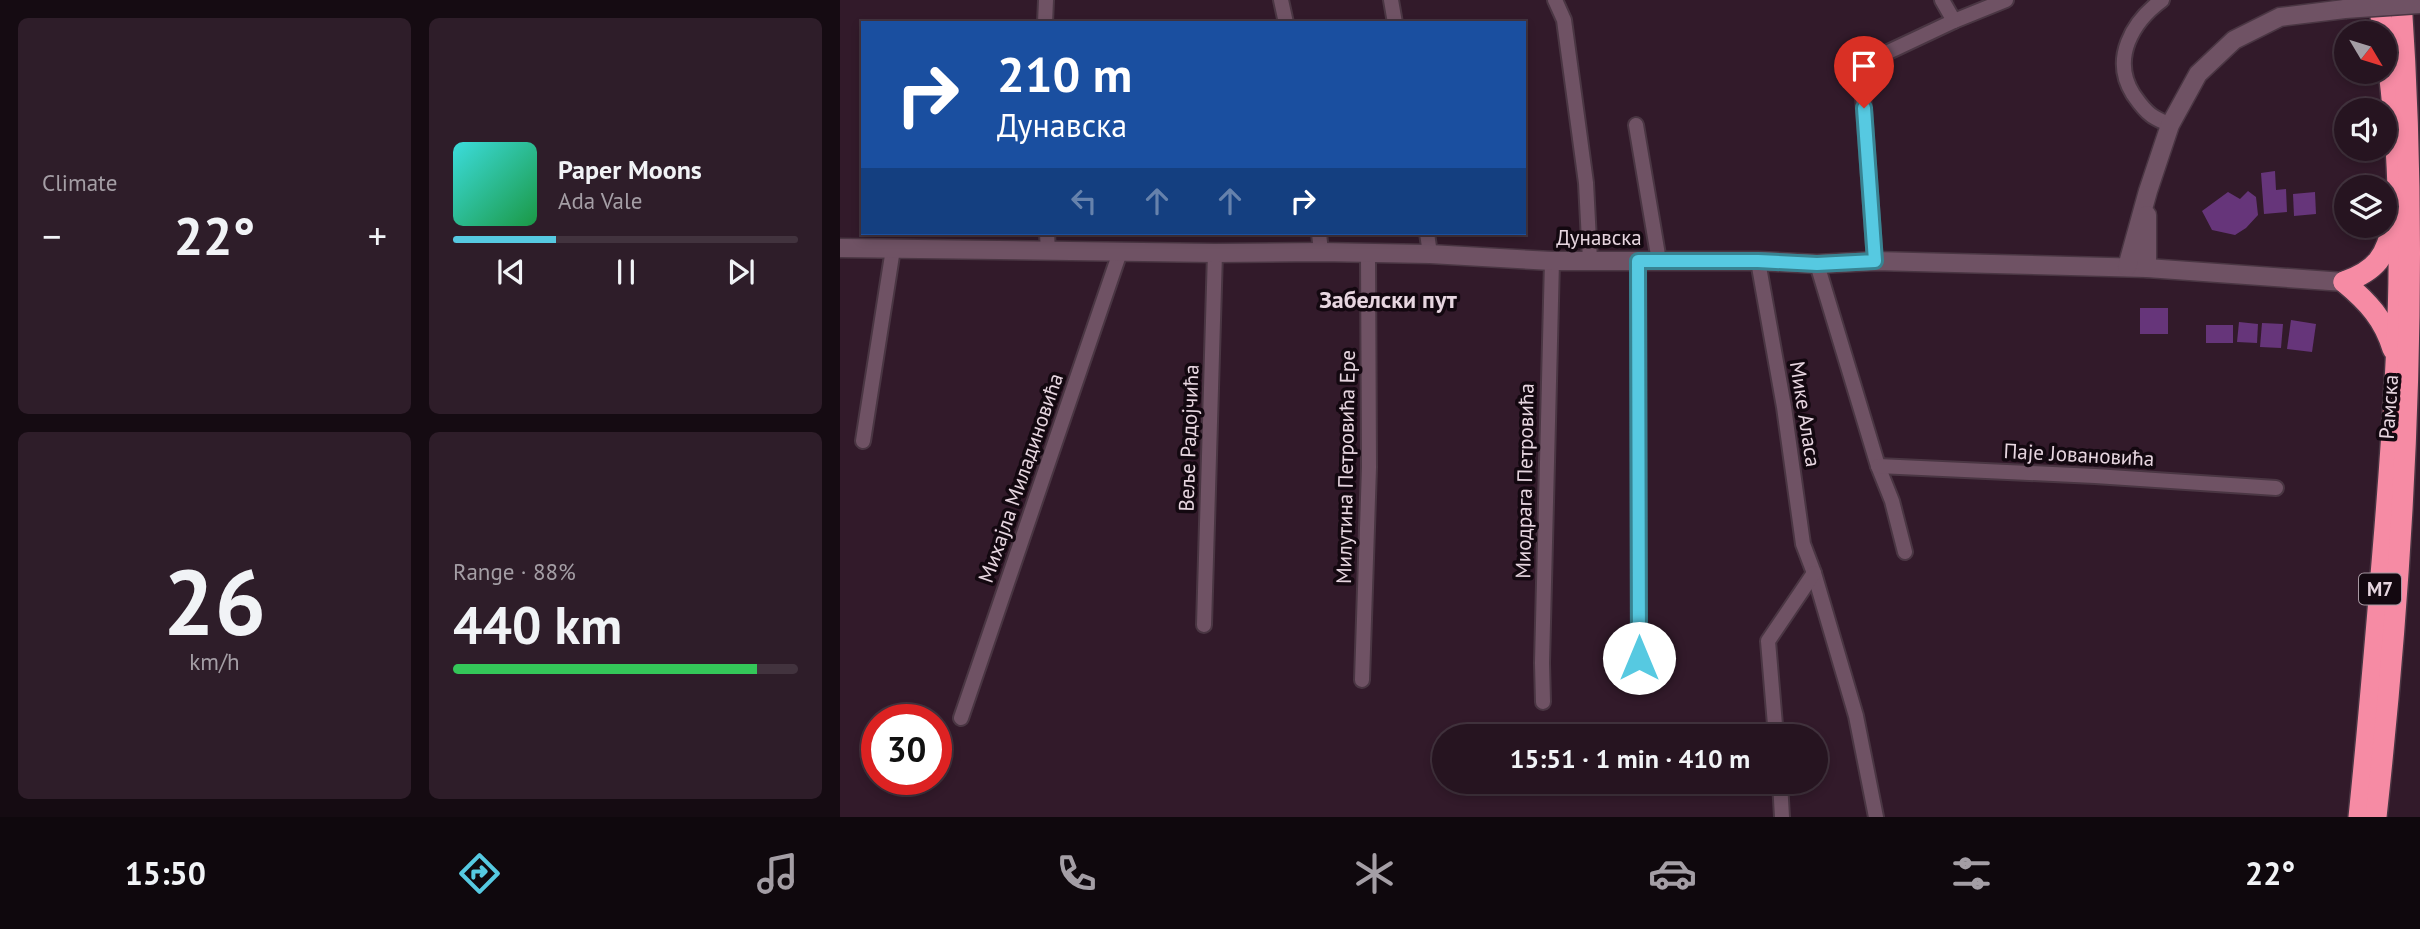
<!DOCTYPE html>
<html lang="en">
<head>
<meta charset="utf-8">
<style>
  body { margin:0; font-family:"PT Sans",sans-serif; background:#2e1d29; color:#f1f3f6; height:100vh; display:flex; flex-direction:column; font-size:26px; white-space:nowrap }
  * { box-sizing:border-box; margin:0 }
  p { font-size:23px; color:#a49ea5 }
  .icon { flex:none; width:38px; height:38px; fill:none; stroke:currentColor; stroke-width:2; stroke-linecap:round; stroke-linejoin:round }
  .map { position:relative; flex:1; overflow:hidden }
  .panel { display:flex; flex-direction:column; gap:18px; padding:18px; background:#150b12; width:840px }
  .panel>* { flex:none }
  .banner { position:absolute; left:21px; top:21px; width:665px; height:214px; border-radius:0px; box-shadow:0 4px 10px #0003,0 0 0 2px #42333e; background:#1a4fa0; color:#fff; overflow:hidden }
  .needle { width:46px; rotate:128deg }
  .buttons { position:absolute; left:1494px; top:21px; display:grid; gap:14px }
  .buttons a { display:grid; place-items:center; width:63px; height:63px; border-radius:50%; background:#261420; box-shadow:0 4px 10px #0003,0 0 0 2px #42333e; font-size:35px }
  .speed { position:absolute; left:21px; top:704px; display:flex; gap:14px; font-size:35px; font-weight:700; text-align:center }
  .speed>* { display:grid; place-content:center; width:91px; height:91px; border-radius:50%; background:#261420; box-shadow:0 4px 10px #0003,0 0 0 2px #42333e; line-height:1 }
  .speed .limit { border:10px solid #d22; background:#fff; color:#111 }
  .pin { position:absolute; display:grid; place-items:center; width:60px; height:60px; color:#fff; margin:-72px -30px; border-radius:50% 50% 50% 0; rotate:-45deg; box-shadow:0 0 7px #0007 }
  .pin .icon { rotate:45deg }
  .me { position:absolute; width:77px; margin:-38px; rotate:0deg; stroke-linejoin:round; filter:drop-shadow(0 0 5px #0008) }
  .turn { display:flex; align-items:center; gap:24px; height:147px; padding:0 21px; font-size:32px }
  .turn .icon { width:91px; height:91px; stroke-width:2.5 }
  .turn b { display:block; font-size:49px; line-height:60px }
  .lanes { display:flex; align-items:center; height:66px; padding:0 21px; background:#0003; justify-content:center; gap:35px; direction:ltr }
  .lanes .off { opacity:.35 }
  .big { font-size:52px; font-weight:600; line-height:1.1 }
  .panel .tile { flex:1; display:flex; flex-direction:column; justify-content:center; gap:10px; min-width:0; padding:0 24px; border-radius:10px; background:#2e1d29 }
  .panel .dial { align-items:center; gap:0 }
  .dial b { font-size:91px; line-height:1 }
  .song { display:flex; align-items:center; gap:21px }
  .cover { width:84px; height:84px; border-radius:10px; background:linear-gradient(135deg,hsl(180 70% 55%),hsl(140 70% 35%)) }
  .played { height:7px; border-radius:4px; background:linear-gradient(90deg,#56c9e1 30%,#42333e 30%) }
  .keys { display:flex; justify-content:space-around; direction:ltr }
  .heat { display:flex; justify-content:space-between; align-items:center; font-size:38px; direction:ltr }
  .charge { height:10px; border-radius:5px; background:linear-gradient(90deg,#34c759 88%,#42333e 0) }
  .panel .tiles { flex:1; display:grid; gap:18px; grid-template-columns:repeat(2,1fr) }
  .trip { position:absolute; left:592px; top:724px; width:396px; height:70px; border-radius:35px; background:#261420; box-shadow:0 4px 10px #0003,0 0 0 2px #42333e; font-weight:600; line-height:70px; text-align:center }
  .tabs { display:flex; height:112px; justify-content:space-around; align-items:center; background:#0f080d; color:#a49ea5 }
  .tabs .icon { width:49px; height:49px }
  .tabs .current { color:#56c9e1 }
  .tabs b { font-size:32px; color:#f1f3f6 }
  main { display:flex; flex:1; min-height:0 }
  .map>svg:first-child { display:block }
  .building { fill:#66357a }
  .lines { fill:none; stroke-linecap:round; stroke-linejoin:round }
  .street-casing { stroke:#4a3643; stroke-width:18 }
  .secondary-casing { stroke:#4a3643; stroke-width:21 }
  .highway-casing { stroke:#4a3643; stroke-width:24 }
  .street { stroke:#6f5264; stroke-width:14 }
  .secondary { stroke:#6f5264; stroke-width:18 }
  .highway { stroke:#f68ba4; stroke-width:21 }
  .secondary-bridge-casing { stroke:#4a3643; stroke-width:21; stroke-linecap:butt }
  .secondary-bridge { stroke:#6f5264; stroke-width:18 }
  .route-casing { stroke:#388392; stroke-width:18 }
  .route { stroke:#56c9e1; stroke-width:12 }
  .labels { text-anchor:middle; stroke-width:7; stroke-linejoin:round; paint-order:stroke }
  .shield { fill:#130810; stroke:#a798a2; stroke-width:2 }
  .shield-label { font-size:19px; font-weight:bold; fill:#e7d6e0 }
  .street-label { font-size:21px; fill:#e7d6e0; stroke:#130810 }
  .quarter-label { font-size:24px; font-weight:bold; fill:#e7d6e0; stroke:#130810 }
</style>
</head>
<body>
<main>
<section class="panel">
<div class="tiles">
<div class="tile"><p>Climate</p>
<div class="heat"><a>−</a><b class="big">22°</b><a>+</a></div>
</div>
<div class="tile">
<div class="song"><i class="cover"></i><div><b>Paper Moons</b><p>Ada Vale</p></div></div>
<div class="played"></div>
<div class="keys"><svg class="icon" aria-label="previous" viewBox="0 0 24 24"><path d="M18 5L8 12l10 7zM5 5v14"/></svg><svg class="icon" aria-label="pause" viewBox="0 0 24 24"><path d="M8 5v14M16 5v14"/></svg><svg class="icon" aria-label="next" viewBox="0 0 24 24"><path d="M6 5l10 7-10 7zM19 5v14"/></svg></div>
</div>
<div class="tile dial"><b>26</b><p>km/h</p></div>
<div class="tile"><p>Range · 88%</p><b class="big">440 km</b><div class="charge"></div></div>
</div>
</section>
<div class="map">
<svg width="1580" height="817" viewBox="0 0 1580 817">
  <rect width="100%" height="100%" fill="#321a2a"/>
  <g class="building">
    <polygon points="1435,171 1436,190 1446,189 1447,212 1424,214 1421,173"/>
    <polygon points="1408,191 1416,197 1418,215 1406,228 1395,235 1372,230 1362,211 1388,192 1400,199"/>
    <polygon points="1475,192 1476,214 1454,216 1453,194"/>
    <rect x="1300" y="308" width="28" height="26"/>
    <polygon points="1451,320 1476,324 1472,352 1447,349"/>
    <polygon points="1399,322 1418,324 1417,343 1397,342"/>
    <polygon points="1422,323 1443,324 1441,348 1420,347"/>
    <rect x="1366" y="325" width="27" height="18"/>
  </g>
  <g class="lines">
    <defs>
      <g id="street">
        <polyline points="441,0 446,23"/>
        <polyline points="551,0 555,23"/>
        <polyline points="715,0 724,20 746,183 750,260"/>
        <path d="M 1322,0 C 1292,22 1271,59 1293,94 C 1298,101 1303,109 1311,115 C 1316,119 1324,122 1330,125"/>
        <polyline points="1114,21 1166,0"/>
        <polyline points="205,23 206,0"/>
        <polyline points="796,125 819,261"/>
        <polyline points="207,233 208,251"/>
        <polyline points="479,233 481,252"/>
        <polyline points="587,233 590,254"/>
        <polyline points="798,261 799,685"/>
        <polyline points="918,261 944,407 963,544 974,573 1016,716 1036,817"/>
        <polyline points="1035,261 1022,83 1044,54 1114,21 1102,0"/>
        <polyline points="977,264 1038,466 1052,501 1065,552"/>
        <polyline points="23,441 53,249"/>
        <polyline points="1038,466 1255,476 1436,488"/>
        <polyline points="364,625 375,253"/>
        <polyline points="522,680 529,467 528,254"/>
        <polyline points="703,702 702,663 712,261"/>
        <polyline points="121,718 280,252"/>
        <polyline points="936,737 928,641 974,573"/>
        <polyline points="940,782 942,817"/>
      </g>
      <g id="secondary">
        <polyline points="0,248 375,253 481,252 590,254 712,261 918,261 977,264 1035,261 1307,268 1504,282"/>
        <polyline points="1287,267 1308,191 1330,125 1358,74 1394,40 1440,17 1505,9"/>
        <polyline points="1307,268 1307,215"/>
      </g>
      <g id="highway">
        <polyline points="1538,0 1544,33"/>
        <path d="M 1504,282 C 1536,271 1547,256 1553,222"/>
        <path d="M 1504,282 C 1528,302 1544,319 1553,349"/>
        <path d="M 1519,817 C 1529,720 1537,624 1545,527 C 1558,365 1569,202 1545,41"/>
        <path d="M 1536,817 C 1566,546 1580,271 1561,0"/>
      </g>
    </defs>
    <use href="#street" class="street-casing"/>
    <use href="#secondary" class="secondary-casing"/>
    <use href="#highway" class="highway-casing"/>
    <use href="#street" class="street"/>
    <use href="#secondary" class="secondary"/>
    <use href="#highway" class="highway"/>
    <defs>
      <polyline id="secondary-bridge" points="1505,9 1580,4"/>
    </defs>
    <use href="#secondary-bridge" class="secondary-bridge-casing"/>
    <use href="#secondary-bridge" class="secondary-bridge"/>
  </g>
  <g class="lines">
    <defs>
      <polyline id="route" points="799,658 798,261 918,261 977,264 1035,261 1024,108"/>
    </defs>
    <use href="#route" class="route-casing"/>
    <use href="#route" class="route"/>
  </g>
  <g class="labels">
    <rect class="shield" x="1519" y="573.5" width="42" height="31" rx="5"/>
    <g class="shield-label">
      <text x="1540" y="596">M7</text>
    </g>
    <g class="street-label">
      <text x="759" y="245">Дунавска</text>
      <text transform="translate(1549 407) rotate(-86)" y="7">Рамска</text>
      <text transform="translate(965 414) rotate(81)" y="7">Мике Аласа</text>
      <text transform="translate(349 438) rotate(-88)" y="7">Веље Радојчића</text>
      <text transform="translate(1239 455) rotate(3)" y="7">Паје Јовановића</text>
      <text transform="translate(506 467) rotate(-89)" y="7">Милутина Петровића Ере</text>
      <text transform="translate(181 478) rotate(-71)" y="7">Михајла Миладиновића</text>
      <text transform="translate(685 481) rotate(-89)" y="7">Миодрага Петровића</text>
    </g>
    <g class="quarter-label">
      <text x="548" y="308">Забелски пут</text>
    </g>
  </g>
</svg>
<div class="buttons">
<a><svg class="needle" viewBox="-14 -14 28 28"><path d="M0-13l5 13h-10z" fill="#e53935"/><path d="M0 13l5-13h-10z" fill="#a49ea5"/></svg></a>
<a><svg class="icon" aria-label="sound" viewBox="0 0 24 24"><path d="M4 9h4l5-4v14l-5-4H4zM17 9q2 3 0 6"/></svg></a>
<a><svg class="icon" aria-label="layers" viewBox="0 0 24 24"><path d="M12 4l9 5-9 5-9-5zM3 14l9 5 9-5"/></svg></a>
</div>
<div class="speed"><div class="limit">30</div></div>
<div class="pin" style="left:1024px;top:108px;background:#d93025"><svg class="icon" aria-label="arrive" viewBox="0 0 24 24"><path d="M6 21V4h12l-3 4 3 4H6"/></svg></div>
<svg class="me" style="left:799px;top:658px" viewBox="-20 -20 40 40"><circle r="19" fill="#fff"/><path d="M0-13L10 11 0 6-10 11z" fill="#56c9e1"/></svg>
<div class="trip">15:51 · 1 min · 410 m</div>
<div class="banner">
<div class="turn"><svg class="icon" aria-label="right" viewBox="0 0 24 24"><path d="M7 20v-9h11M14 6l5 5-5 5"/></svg><div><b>210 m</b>Дунавска</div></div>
<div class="lanes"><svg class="icon off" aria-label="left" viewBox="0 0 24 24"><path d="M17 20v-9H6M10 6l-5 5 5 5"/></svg><svg class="icon off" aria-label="ahead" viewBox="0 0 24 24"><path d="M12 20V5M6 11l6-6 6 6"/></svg><svg class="icon off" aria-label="ahead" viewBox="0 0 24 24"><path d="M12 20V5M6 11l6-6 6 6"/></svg><svg class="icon" aria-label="right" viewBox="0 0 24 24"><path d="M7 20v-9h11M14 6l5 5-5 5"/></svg></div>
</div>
</div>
</main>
<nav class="tabs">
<b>15:50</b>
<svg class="icon current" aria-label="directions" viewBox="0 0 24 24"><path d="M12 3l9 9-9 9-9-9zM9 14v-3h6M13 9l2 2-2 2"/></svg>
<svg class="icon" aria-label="music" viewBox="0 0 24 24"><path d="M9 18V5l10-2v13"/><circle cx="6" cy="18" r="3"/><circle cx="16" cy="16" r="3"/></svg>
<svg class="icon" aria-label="phone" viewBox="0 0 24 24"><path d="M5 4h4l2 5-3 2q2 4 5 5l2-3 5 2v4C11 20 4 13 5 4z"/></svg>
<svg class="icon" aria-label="climate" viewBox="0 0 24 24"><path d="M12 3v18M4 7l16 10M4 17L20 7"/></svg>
<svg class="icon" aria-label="car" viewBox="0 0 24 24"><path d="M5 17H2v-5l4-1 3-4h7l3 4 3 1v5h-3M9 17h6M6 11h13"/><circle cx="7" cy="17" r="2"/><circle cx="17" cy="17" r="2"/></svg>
<svg class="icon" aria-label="filters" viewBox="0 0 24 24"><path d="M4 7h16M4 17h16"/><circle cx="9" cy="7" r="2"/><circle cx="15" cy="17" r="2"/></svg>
<b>22°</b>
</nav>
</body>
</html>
